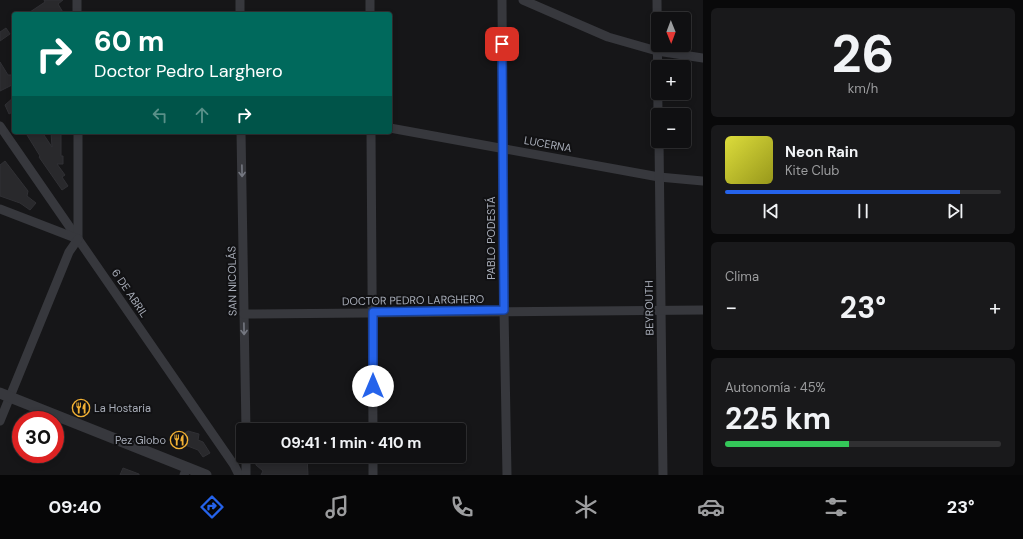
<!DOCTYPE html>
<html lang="es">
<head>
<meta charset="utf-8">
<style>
  body { margin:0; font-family:"DM Sans",sans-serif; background:#19191b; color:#f1f3f6; height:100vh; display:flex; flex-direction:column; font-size:15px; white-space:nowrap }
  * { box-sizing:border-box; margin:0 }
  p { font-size:13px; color:#9c9d9f }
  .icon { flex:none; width:22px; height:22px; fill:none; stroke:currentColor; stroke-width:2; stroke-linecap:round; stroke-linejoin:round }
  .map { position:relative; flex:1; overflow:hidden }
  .details { display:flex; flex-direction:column; gap:8px; padding:8px; background:#09090a; width:320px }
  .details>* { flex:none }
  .hud { position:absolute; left:12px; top:12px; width:380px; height:122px; border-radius:4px; box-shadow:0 2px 6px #0003,0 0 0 1px #303032; background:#00695c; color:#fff; overflow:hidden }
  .needle { width:26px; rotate:179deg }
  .fabs { position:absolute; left:651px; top:12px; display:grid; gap:8px }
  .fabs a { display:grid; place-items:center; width:40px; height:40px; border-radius:4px; background:#101012; box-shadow:0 2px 6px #0003,0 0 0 1px #303032; font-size:20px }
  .speed { position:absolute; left:12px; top:411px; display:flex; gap:8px; font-size:20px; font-weight:700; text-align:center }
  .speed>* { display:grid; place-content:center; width:52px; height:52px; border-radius:50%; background:#101012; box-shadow:0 2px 6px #0003,0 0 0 1px #303032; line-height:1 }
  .speed .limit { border:6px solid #d22; background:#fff; color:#111 }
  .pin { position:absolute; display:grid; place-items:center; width:34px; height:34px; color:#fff; margin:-17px; border-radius:8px; box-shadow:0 2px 6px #0006 }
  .me { position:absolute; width:44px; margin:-22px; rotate:0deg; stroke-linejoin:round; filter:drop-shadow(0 0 3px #0008) }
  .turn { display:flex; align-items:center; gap:14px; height:84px; padding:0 16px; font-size:18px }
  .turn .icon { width:52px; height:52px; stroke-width:2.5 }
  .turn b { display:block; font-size:28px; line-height:34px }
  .lanes { display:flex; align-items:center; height:38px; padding:0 16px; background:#0003; justify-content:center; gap:20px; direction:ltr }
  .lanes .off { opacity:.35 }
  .big { font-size:30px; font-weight:700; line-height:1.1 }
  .details .card { flex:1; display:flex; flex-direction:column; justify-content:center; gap:6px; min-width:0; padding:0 14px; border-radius:6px; background:#19191b }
  .details .dial { align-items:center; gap:0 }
  .dial b { font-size:52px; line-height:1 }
  .song { display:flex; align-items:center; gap:12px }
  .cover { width:48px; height:48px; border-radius:6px; background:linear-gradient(135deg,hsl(60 70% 55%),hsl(60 70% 35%)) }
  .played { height:4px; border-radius:2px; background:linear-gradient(90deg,#2563eb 85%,#303032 85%) }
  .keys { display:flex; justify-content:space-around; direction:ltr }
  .heat { display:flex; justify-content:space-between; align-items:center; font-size:22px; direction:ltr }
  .charge { height:6px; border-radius:3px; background:linear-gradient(90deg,#34c759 45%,#303032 0) }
  .trip { position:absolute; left:236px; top:423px; width:230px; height:40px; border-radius:4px; background:#101012; box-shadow:0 2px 6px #0003,0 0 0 1px #303032; font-weight:700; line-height:40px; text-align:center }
  .menu { display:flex; height:64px; justify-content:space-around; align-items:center; background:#060607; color:#9c9d9f }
  .menu .icon { width:28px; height:28px }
  .menu .active { color:#2563eb }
  .menu b { font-size:18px; color:#f1f3f6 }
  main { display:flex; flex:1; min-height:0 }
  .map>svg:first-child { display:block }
  .building { fill:#29292c; stroke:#303034 }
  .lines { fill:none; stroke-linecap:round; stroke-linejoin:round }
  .minor { stroke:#37383d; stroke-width:9 }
  .tertiary { stroke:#37383d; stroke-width:11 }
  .oneway { stroke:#757881 }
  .route-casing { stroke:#184099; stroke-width:10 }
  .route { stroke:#2563eb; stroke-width:7 }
  .labels { text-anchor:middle; stroke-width:4; stroke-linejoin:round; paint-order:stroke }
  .street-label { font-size:11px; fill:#a8adb8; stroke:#111113 }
  .poi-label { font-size:11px; fill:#a8adb8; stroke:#111113; text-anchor:start }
</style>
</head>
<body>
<main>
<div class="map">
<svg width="703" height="475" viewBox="0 0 703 475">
  <rect width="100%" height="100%" fill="#161618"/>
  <g class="building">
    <polygon points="44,0 63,0 58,4 64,14 27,14 45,2"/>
    <polygon points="6,28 10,34 0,41 0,32"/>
    <polygon points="0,62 8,75 12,75 14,78 12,85 0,91"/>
    <polygon points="14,97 14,111 9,114 5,105"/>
    <polygon points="31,132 42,132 52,147 51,132 61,132 61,156 63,156 63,164 57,164 65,175 62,177 68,186 62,190 39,157 40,156 27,135"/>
    <polygon points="5,161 28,191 27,196 36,203 30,210 20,203 0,196 0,165"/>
    <polygon points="188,431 199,434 198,440 203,442 210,453 203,457 198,450 185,445 181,447 175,439"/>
    <polygon points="255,456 307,456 308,475 261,475 263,471 256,465"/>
    <polygon points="123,468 139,474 139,475 120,475"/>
  </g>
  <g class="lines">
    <g class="minor">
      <polyline points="77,0 77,14"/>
      <polyline points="240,0 240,14"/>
      <polyline points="370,0 370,14"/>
      <polyline points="502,0 504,310 507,475"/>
      <polyline points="523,0 608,37 657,51 703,58"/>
      <polyline points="657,0 658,115"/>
      <polyline points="0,126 234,465 239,475"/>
      <polyline points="390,128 659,177 703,181"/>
      <polyline points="78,132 78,239"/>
      <polyline points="241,132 246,430"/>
      <polyline points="371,132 373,430"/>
      <polyline points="659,141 663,475"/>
      <polyline points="0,209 78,239"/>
      <polyline points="244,314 703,310"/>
      <polyline points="0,421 69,252 78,239"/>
      <polyline points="246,456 246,475"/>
      <polyline points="373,456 373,475"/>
      <polyline points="184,475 187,468"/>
    </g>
    <polyline class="tertiary" points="0,393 206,475"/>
  </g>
  <defs><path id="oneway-shaft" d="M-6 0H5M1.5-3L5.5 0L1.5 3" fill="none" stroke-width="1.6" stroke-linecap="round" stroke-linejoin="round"/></defs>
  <g class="oneway">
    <use href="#oneway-shaft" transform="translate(242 171) rotate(89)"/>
    <use href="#oneway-shaft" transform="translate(244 329) rotate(89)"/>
  </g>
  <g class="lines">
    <defs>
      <polyline id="route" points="373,386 373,312 504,310 502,44"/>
    </defs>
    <use href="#route" class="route-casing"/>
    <use href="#route" class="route"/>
  </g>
  <defs>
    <symbol id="restaurant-ring" viewBox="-11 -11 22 22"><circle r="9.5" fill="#111113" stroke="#f2b134" stroke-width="1.5"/><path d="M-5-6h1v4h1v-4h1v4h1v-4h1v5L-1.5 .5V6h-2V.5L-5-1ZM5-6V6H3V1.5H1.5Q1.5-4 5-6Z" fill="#f2b134"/></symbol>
  </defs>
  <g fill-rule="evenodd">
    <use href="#restaurant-ring" x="71" y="398" width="20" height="20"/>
    <use href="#restaurant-ring" x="169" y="430" width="20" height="20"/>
  </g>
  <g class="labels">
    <g class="street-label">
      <text transform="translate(548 144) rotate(10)" y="4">LUCERNA</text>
      <text transform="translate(491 238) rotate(-90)" y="4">PABLO PODESTÁ</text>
      <text transform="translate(232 281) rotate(-91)" y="4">SAN NICOLÁS</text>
      <text transform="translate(130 293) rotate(56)" y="4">6 DE ABRIL</text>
      <text transform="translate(413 300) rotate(-1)" y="4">DOCTOR PEDRO LARGHERO</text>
      <text transform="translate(649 308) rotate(-91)" y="4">BEYROUTH</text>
    </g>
    <g class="poi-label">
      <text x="94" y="412">La Hostaria</text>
      <text x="166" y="444" text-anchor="end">Pez Globo</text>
    </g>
  </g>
</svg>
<div class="fabs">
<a><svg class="needle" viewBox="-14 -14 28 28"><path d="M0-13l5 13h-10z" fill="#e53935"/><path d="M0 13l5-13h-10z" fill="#9c9d9f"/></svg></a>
<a>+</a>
<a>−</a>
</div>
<div class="speed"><div class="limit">30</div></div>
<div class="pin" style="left:502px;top:44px;background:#d93025"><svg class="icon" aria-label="arrive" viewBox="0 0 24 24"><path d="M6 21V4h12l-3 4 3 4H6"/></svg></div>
<svg class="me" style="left:373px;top:386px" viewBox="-20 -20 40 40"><circle r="19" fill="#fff"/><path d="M0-13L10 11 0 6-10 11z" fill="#2563eb"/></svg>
<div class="trip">09:41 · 1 min · 410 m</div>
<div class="hud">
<div class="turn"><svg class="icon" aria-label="right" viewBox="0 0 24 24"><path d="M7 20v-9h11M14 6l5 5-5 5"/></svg><div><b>60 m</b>Doctor Pedro Larghero</div></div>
<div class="lanes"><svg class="icon off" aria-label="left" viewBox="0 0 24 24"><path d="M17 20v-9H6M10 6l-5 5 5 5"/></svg><svg class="icon off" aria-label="ahead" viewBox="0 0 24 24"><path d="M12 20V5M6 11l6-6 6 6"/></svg><svg class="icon" aria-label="right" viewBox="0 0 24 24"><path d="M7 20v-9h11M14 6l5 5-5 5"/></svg></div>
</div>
</div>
<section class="details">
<div class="card dial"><b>26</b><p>km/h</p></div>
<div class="card">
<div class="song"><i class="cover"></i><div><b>Neon Rain</b><p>Kite Club</p></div></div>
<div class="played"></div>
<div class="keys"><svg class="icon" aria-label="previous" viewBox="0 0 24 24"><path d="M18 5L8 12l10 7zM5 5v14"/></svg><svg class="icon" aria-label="pause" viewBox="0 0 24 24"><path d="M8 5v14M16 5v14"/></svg><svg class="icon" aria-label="next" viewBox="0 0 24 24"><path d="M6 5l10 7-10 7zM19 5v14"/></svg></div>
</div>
<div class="card"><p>Clima</p>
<div class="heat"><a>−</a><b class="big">23°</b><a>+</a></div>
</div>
<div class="card"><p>Autonomía · 45%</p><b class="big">225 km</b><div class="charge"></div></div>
</section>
</main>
<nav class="menu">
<b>09:40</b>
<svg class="icon active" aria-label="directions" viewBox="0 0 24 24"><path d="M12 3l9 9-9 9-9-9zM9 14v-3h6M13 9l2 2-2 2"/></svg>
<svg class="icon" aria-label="music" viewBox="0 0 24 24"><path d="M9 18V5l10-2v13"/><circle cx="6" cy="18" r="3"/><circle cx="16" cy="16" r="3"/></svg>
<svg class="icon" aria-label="phone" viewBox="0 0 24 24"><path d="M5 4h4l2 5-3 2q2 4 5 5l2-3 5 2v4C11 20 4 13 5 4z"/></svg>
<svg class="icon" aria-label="climate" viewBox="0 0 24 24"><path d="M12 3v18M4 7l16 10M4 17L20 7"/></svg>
<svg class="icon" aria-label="car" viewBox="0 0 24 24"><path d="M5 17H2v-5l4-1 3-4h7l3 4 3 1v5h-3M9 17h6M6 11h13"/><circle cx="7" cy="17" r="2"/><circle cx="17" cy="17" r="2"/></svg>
<svg class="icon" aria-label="filters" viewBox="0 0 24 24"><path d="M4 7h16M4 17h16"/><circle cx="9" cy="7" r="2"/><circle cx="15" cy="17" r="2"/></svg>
<b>23°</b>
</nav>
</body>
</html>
